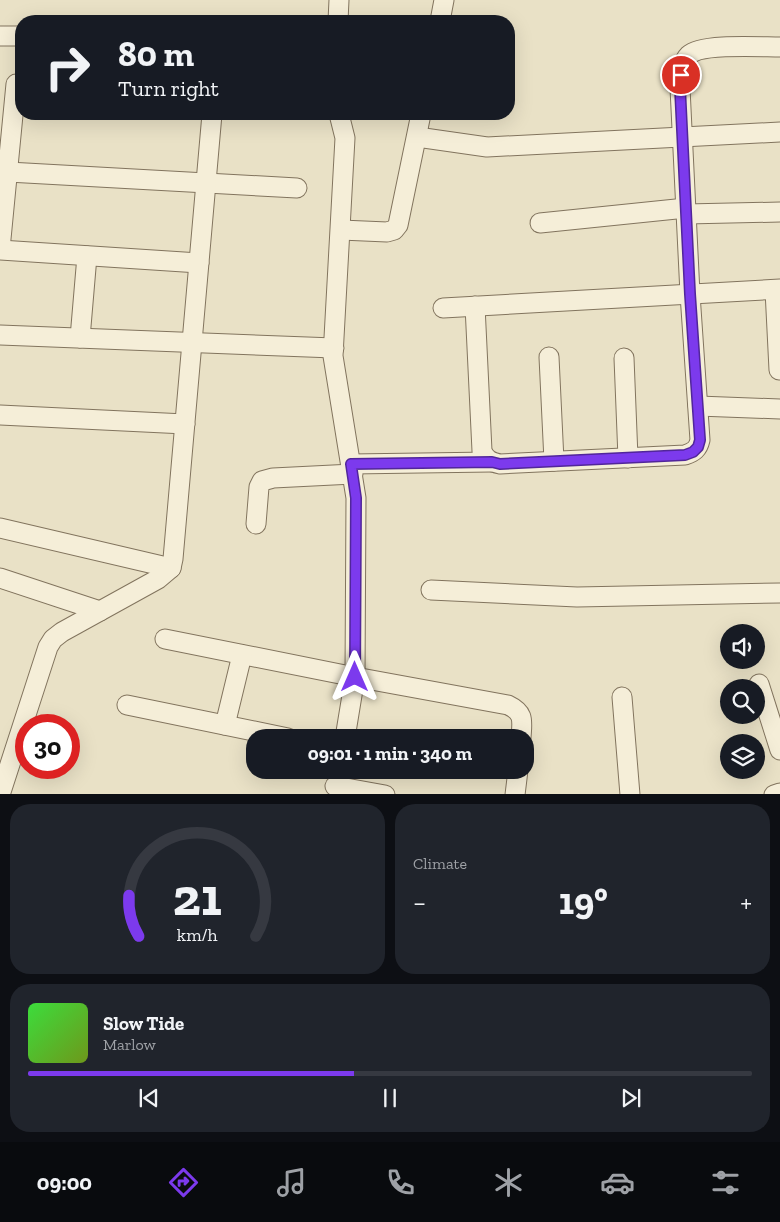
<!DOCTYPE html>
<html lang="en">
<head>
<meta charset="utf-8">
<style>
  body { margin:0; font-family:"Zilla Slab",serif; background:#20242c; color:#f1f3f6; height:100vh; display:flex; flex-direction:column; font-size:19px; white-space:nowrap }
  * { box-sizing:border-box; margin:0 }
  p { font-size:16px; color:#9ea1a6 }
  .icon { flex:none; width:28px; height:28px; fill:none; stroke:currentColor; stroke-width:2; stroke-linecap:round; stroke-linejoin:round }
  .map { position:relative; height:794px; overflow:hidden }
  .side { display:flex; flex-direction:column; gap:10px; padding:10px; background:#0d0f14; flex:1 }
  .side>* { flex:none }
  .top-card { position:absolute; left:15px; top:15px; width:500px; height:105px; border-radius:20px; box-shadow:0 5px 20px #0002; background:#171b24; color:#f1f3f6; overflow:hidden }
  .buttons { position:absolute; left:720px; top:624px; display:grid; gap:10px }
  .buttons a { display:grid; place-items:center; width:45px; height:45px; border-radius:50%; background:#171b24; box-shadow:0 5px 20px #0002; font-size:25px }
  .speed { position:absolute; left:15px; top:714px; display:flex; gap:10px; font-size:25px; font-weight:700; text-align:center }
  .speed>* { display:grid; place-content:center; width:65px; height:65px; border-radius:50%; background:#171b24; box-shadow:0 5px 20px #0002; line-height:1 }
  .speed .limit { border:8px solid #d22; background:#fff; color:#111 }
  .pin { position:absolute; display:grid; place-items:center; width:42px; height:42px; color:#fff; margin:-21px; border:2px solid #fff; border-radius:50%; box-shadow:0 1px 5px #0007 }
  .me { position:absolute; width:55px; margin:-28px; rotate:0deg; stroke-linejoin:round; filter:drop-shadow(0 0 4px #0008) }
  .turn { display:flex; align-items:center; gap:18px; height:105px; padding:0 20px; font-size:22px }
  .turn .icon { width:65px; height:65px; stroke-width:2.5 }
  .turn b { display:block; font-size:35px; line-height:42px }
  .big { font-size:38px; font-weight:800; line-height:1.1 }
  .side .widget { flex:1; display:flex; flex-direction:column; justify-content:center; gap:8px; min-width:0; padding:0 18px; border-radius:20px; background:#20242c }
  .side .dial { align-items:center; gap:0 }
  .dial svg { height:130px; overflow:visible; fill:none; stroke:#363941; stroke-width:7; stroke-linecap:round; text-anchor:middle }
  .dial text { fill:#f1f3f6; stroke:none }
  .song { display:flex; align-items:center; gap:15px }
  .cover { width:60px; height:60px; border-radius:8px; background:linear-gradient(135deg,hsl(120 70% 55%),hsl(80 70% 35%)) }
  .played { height:5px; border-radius:2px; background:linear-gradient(90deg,#7c3aed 45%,#363941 45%) }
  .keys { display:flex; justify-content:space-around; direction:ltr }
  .heat { display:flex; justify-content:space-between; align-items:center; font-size:28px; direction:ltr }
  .side .tiles { flex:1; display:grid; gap:10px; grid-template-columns:1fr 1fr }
  .widget:last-child { grid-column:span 2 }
  .trip { position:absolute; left:246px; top:729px; width:288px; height:50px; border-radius:20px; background:#171b24; box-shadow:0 5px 20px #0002; font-weight:800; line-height:50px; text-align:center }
  .menu { display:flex; height:80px; justify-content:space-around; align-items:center; background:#090b0e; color:#9ea1a6 }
  .menu .icon { width:35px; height:35px }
  .menu .selected { color:#7c3aed }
  .menu b { font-size:22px; color:#f1f3f6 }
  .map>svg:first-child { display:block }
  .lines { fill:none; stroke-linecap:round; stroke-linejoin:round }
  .minor-casing { stroke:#82745e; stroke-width:21 }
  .minor { stroke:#f5eed8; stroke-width:19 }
  .route-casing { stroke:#51269a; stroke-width:12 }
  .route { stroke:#7c3aed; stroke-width:9 }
</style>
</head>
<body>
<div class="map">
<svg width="780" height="795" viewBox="0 0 780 795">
  <rect width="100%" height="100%" fill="#e9e1c6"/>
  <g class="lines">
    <defs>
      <g id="minor">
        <polyline points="338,21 339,0"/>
        <polyline points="440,21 444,0"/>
        <polyline points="0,36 21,36"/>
        <polyline points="339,114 345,138 333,356 356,498 355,677 345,738"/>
        <polyline points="417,137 487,147 780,132"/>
        <polyline points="8,172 297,188"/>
        <polyline points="686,214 780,212"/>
        <polyline points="540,223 686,208"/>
        <polyline points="341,230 387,232 394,230 398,225 421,114"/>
        <polyline points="0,249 16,84"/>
        <polyline points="0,250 199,263"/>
        <polyline points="775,290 779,370"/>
        <path d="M 475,306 L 482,451 C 486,460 491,462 500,464 L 685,455 C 694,452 698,449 700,440 L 690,294 L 680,88 C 681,77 681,63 689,55 C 701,43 761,47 780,47"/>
        <polyline points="443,308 780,289"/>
        <polyline points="0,335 334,348"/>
        <polyline points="80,338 87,256"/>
        <polyline points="549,357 554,461"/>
        <polyline points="624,358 628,458"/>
        <polyline points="698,406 780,409"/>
        <polyline points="0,415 185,424"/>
        <polyline points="351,464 491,462"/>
        <polyline points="256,524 259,487 262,481 273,478 353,474"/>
        <polyline points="0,528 171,568"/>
        <polyline points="0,578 100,611"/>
        <polyline points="431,590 577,597 780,593"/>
        <path d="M 165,639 L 355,677 L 508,705 C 525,713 522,721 521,738"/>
        <polyline points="759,684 780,750"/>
        <polyline points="622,697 630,795"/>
        <polyline points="127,705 288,738"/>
        <polyline points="225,725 242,655"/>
        <polyline points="335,786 385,795"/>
        <polyline points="0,795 48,647 53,639 62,632 158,579 171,568 173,559 212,114"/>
        <polyline points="515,795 518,770"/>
        <polyline points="774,795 780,793"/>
      </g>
    </defs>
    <use href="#minor" class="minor-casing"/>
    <use href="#minor" class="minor"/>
  </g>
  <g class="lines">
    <defs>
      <polyline id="route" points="355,677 356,498 351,464 492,462 500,464 685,455 693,452 698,447 700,440 690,294 680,88 681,75"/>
    </defs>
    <use href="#route" class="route-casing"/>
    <use href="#route" class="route"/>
  </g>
</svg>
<div class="buttons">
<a><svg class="icon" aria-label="sound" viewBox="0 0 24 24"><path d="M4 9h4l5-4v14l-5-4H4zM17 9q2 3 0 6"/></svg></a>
<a><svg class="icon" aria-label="search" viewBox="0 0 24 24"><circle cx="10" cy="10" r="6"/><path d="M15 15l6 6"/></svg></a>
<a><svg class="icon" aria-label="layers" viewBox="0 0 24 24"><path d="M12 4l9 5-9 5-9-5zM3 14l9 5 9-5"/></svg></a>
</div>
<div class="speed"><div class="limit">30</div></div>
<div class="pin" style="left:681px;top:75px;background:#d93025"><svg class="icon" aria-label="arrive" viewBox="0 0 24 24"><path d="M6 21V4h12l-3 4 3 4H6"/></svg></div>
<svg class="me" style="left:355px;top:677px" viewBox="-20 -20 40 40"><path d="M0-17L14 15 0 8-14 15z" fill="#7c3aed" stroke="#fff" stroke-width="4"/></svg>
<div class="trip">09:01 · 1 min · 340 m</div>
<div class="top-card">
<div class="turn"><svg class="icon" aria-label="right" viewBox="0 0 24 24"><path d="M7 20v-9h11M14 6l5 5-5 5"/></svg><div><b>80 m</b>Turn right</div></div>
</div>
</div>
<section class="side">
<div class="tiles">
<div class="widget dial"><svg viewBox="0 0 100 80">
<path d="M14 69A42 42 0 1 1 86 69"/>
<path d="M14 69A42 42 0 0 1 8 44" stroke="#7c3aed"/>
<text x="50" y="56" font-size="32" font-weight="700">21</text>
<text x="50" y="72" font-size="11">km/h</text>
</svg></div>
<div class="widget"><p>Climate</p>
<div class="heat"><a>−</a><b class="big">19°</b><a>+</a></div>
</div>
<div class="widget">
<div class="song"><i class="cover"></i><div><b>Slow Tide</b><p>Marlow</p></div></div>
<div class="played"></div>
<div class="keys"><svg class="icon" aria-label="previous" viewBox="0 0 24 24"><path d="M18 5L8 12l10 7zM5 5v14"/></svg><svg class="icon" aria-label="pause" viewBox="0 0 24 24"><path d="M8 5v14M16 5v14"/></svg><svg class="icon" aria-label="next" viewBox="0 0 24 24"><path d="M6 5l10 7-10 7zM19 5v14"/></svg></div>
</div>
</div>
</section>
<nav class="menu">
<b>09:00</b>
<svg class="icon selected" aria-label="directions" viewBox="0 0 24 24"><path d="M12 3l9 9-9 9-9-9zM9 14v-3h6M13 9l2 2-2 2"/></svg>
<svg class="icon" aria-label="music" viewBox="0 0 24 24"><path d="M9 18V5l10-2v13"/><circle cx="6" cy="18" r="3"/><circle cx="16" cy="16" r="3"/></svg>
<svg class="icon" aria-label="phone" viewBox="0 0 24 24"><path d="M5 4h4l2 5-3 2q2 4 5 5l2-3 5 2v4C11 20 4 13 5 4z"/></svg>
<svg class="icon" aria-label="climate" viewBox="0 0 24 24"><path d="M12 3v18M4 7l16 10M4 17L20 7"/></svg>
<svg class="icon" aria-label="car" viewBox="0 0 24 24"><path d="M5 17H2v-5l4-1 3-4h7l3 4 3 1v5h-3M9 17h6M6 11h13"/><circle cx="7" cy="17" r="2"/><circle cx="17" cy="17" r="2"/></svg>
<svg class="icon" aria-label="filters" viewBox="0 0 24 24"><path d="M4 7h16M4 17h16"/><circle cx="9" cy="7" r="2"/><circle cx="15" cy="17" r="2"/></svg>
</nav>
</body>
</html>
